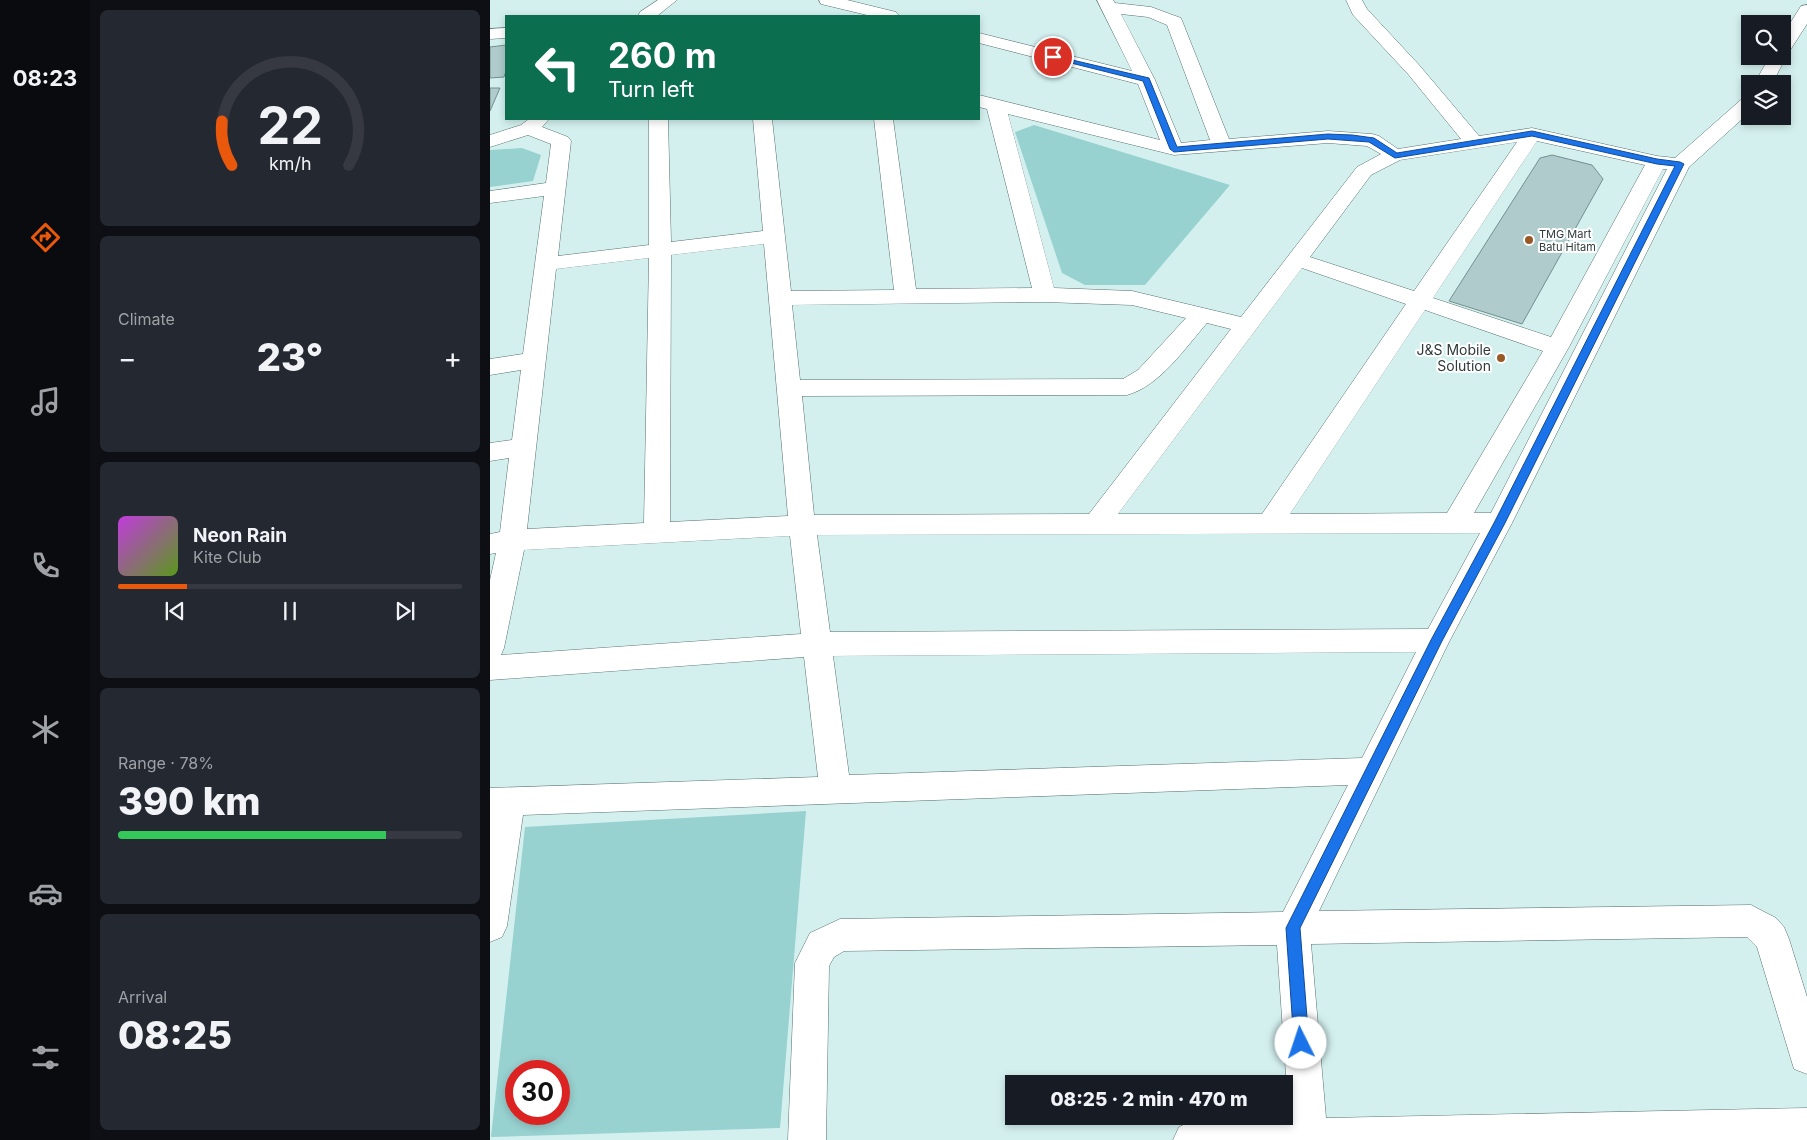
<!DOCTYPE html>
<html lang="en">
<head>
<meta charset="utf-8">
<style>
  body { margin:0; font-family:Inter,sans-serif; background:#242831; color:#f1f3f6; height:100vh; display:flex; flex-direction:column; font-size:19px; white-space:nowrap }
  * { box-sizing:border-box; margin:0 }
  p { font-size:16px; color:#9ea1a6 }
  .icon { flex:none; width:28px; height:28px; fill:none; stroke:currentColor; stroke-width:2; stroke-linecap:round; stroke-linejoin:round }
  .map { position:relative; flex:1; overflow:hidden }
  .details { display:flex; flex-direction:column; gap:10px; padding:10px; background:#0d0f14; width:400px }
  .details>* { flex:none }
  .banner { position:absolute; left:15px; top:15px; width:475px; height:105px; border-radius:0px; box-shadow:0 2px 8px #0003; background:#0b6e4f; color:#fff; overflow:hidden }
  .buttons { position:absolute; left:1251px; top:15px; display:grid; gap:10px }
  .buttons a { display:grid; place-items:center; width:50px; height:50px; border-radius:0px; background:#171b24; box-shadow:0 2px 8px #0003; font-size:25px }
  .speed { position:absolute; left:15px; top:1060px; display:flex; gap:10px; font-size:25px; font-weight:700; text-align:center }
  .speed>* { display:grid; place-content:center; width:65px; height:65px; border-radius:50%; background:#171b24; box-shadow:0 2px 8px #0003; line-height:1 }
  .speed .limit { border:8px solid #d22; background:#fff; color:#111 }
  .pin { position:absolute; display:grid; place-items:center; width:42px; height:42px; color:#fff; margin:-21px; border:2px solid #fff; border-radius:50%; box-shadow:0 1px 5px #0007 }
  .me { position:absolute; width:55px; margin:-28px; rotate:356deg; stroke-linejoin:round; filter:drop-shadow(0 0 4px #0008) }
  .turn { display:flex; align-items:center; gap:18px; height:105px; padding:0 20px; font-size:22px }
  .turn .icon { width:65px; height:65px; stroke-width:2.5 }
  .turn b { display:block; font-size:35px; line-height:42px }
  .big { font-size:38px; font-weight:800; line-height:1.1 }
  .details .card { flex:1; display:flex; flex-direction:column; justify-content:center; gap:8px; min-width:0; padding:0 18px; border-radius:8px; background:#242831 }
  .details .dial { align-items:center; gap:0 }
  .dial svg { height:130px; overflow:visible; fill:none; stroke:#363941; stroke-width:7; stroke-linecap:round; text-anchor:middle }
  .dial text { fill:#f1f3f6; stroke:none }
  .song { display:flex; align-items:center; gap:15px }
  .cover { width:60px; height:60px; border-radius:8px; background:linear-gradient(135deg,hsl(290 70% 55%),hsl(90 70% 35%)) }
  .played { height:5px; border-radius:2px; background:linear-gradient(90deg,#ea580c 20%,#363941 20%) }
  .keys { display:flex; justify-content:space-around; direction:ltr }
  .heat { display:flex; justify-content:space-between; align-items:center; font-size:28px; direction:ltr }
  .charge { height:8px; border-radius:4px; background:linear-gradient(90deg,#34c759 78%,#363941 0) }
  .trip { position:absolute; left:515px; top:1075px; width:288px; height:50px; border-radius:0px; background:#171b24; box-shadow:0 2px 8px #0003; font-weight:800; line-height:50px; text-align:center }
  main { display:flex; flex:1; min-height:0 }
  .tab-bar { display:flex; flex-direction:column; width:90px; justify-content:space-around; align-items:center; background:#090b0e; color:#9ea1a6 }
  .tab-bar .icon { width:35px; height:35px }
  .tab-bar .current { color:#ea580c }
  .tab-bar b { font-size:22px; color:#f1f3f6 }
  .map>svg:first-child { display:block }
  .green { fill:#97d1d0; fill-rule:evenodd }
  .building { fill:#afcbcb; stroke:#748f8e }
  .lines { fill:none; stroke-linecap:round; stroke-linejoin:round }
  .minor-casing { stroke:#577170; stroke-width:1 }
  .minor { fill:#fff; fill-rule:evenodd }
  .route { fill:#1a73e8; stroke:#114b97 }
  .poi-dot { fill:#9b5827; stroke:#fff; stroke-width:2 }
  .labels { text-anchor:middle; stroke-width:4; stroke-linejoin:round; paint-order:stroke }
  .far-poi-label { font-size:11px; fill:#2f3a3a; stroke:#fff; text-anchor:start }
  .poi-label { font-size:14px; fill:#2f3a3a; stroke:#fff; text-anchor:end }
</style>
</head>
<body>
<main>
<nav class="tab-bar">
<b>08:23</b>
<svg class="icon current" aria-label="directions" viewBox="0 0 24 24"><path d="M12 3l9 9-9 9-9-9zM9 14v-3h6M13 9l2 2-2 2"/></svg>
<svg class="icon" aria-label="music" viewBox="0 0 24 24"><path d="M9 18V5l10-2v13"/><circle cx="6" cy="18" r="3"/><circle cx="16" cy="16" r="3"/></svg>
<svg class="icon" aria-label="phone" viewBox="0 0 24 24"><path d="M5 4h4l2 5-3 2q2 4 5 5l2-3 5 2v4C11 20 4 13 5 4z"/></svg>
<svg class="icon" aria-label="climate" viewBox="0 0 24 24"><path d="M12 3v18M4 7l16 10M4 17L20 7"/></svg>
<svg class="icon" aria-label="car" viewBox="0 0 24 24"><path d="M5 17H2v-5l4-1 3-4h7l3 4 3 1v5h-3M9 17h6M6 11h13"/><circle cx="7" cy="17" r="2"/><circle cx="17" cy="17" r="2"/></svg>
<svg class="icon" aria-label="filters" viewBox="0 0 24 24"><path d="M4 7h16M4 17h16"/><circle cx="9" cy="7" r="2"/><circle cx="15" cy="17" r="2"/></svg>
</nav>
<section class="details">
<div class="card dial"><svg viewBox="0 0 100 80">
<path d="M14 69A42 42 0 1 1 86 69"/>
<path d="M14 69A42 42 0 0 1 8 42" stroke="#ea580c"/>
<text x="50" y="56" font-size="32" font-weight="700">22</text>
<text x="50" y="72" font-size="11">km/h</text>
</svg></div>
<div class="card"><p>Climate</p>
<div class="heat"><a>−</a><b class="big">23°</b><a>+</a></div>
</div>
<div class="card">
<div class="song"><i class="cover"></i><div><b>Neon Rain</b><p>Kite Club</p></div></div>
<div class="played"></div>
<div class="keys"><svg class="icon" aria-label="previous" viewBox="0 0 24 24"><path d="M18 5L8 12l10 7zM5 5v14"/></svg><svg class="icon" aria-label="pause" viewBox="0 0 24 24"><path d="M8 5v14M16 5v14"/></svg><svg class="icon" aria-label="next" viewBox="0 0 24 24"><path d="M6 5l10 7-10 7zM19 5v14"/></svg></div>
</div>
<div class="card"><p>Range · 78%</p><b class="big">390 km</b><div class="charge"></div></div>
<div class="card"><p>Arrival</p><b class="big">08:25</b></div>
</section>
<div class="map">
<svg width="1317" height="1140" viewBox="0 0 1317 1140">
  <rect width="100%" height="100%" fill="#d3f0ef"/>
  <g class="green">
    <polygon points="544,125 740,185 655,285 595,285 572,273 525,132"/>
    <polygon points="32,148 51,155 43,181 0,187 0,150"/>
    <path d="M 316,811 L 290,1128 L 1,1137 L 35,827 ZM 26,1071 L 69,1071 L 69,1114 L 26,1114 Z"/>
  </g>
  <g class="building">
    <polygon points="16,45 16,71 14,77 0,78 0,47"/>
    <polygon points="0,88 10,88 0,111"/>
    <polygon points="1062,155 1102,165 1113,179 1032,324 959,301 1050,158"/>
  </g>
  <g class="lines">
    <defs>
      <g id="minor">
        <polygon points="168,0 187,0 167,16 148,16 150,12"/>
        <polygon points="329,0 357,0 406,12 409,16 381,16 331,4"/>
        <path d="M 607,0 L 623,0 L 625,3 L 661,7 L 691,18 L 739,139 L 838,131 L 882,134 L 889,136 L 908,149 L 971,139 L 918,74 L 863,15 L 856,0 L 872,0 L 877,9 L 930,66 L 989,136 L 1042,128 L 1167,156 L 1185,158 L 1253,98 L 1260,96 L 1260,112 L 1199,167 L 1022,523 L 959,642 L 829,911 L 1261,905 L 1286,918 L 1294,927 L 1299,939 L 1317,997 L 1317,1074 L 1304,1069 L 1267,947 L 1257,937 L 821,944 L 836,1118 L 1317,1108 L 1317,1140 L 683,1140 L 689,1127 L 702,1121 L 799,1119 L 787,945 L 354,951 L 344,957 L 339,966 L 336,1140 L 298,1140 L 305,963 L 320,933 L 350,919 L 793,912 L 858,785 L 33,815 L 17,926 L 12,937 L 0,942 L 0,788 L 328,777 L 314,657 L 0,680 L 0,580 L 6,553 L 0,554 L 0,534 L 10,532 L 19,458 L 0,461 L 0,443 L 22,440 L 31,370 L 0,375 L 0,359 L 33,354 L 54,196 L 0,203 L 0,191 L 56,183 L 61,144 L 38,135 L 0,147 L 0,135 L 31,125 L 39,119 L 59,119 L 52,127 L 78,137 L 81,141 L 68,256 L 159,245 L 159,119 L 178,119 L 181,242 L 273,231 L 263,119 L 282,119 L 301,291 L 404,290 L 384,119 L 403,119 L 426,289 L 542,288 L 497,109 L 489,107 L 489,95 L 670,140 L 648,84 L 489,43 L 489,33 L 642,71 ZM 631,14 L 658,17 L 677,25 L 720,140 L 691,143 L 665,80 ZM 518,114 L 684,155 L 838,143 L 877,146 L 891,154 L 867,167 L 751,317 L 642,291 L 564,288 ZM 1047,141 L 1155,165 L 1061,337 L 943,298 ZM 1027,142 L 924,291 L 820,257 L 881,175 L 910,160 ZM 1173,169 L 1177,169 L 1001,513 L 984,513 L 1079,347 ZM 274,244 L 298,516 L 180,522 L 181,255 ZM 159,258 L 154,523 L 37,529 L 66,269 ZM 812,268 L 916,304 L 772,514 L 628,514 ZM 555,302 L 642,305 L 696,318 L 648,370 L 633,379 L 310,380 L 302,305 ZM 935,310 L 1053,351 L 957,513 L 800,514 ZM 717,323 L 741,329 L 599,514 L 324,515 L 312,396 L 637,395 C 670,386 695,348 717,323 ZM 990,533 L 938,629 L 340,632 L 327,535 ZM 300,536 L 311,634 L 11,655 L 14,648 L 34,550 ZM 926,652 L 872,758 L 359,775 L 343,656 Z"/>
        <polygon points="1317,5 1317,24 1297,55 1282,84 1264,84 1280,56 1292,56 1292,36 1311,6"/>
        <polygon points="16,28 16,38 0,39 0,29"/>
      </g>
    </defs>
    <use href="#minor" class="minor-casing"/>
    <use href="#minor" class="minor"/>
  </g>
  <polygon class="route" points="561,55 659,78 687,147 838,134 862,135 884,138 907,153 1042,131 1167,159 1190,162 1194,164 1015,523 952,641 810,928 819,1043 817,1048 811,1050 806,1048 804,1043 796,928 941,640 1004,523 1185,166 1167,164 1042,136 905,158 879,142 838,139 684,152 680,149 653,81 561,58"/>
  <g class="poi-dot">
    <circle cx="1039" cy="240" r="5"/>
    <circle cx="1011" cy="358" r="5"/>
  </g>
  <g class="labels">
    <g class="far-poi-label">
      <text x="1049" y="238">TMG Mart<tspan x="1049" dy="13">Batu Hitam</tspan></text>
    </g>
    <g class="poi-label">
      <text x="1001" y="355">J&amp;S Mobile<tspan x="1001" dy="16">Solution</tspan></text>
    </g>
  </g>
</svg>
<div class="buttons">
<a><svg class="icon" aria-label="search" viewBox="0 0 24 24"><circle cx="10" cy="10" r="6"/><path d="M15 15l6 6"/></svg></a>
<a><svg class="icon" aria-label="layers" viewBox="0 0 24 24"><path d="M12 4l9 5-9 5-9-5zM3 14l9 5 9-5"/></svg></a>
</div>
<div class="speed"><div class="limit">30</div></div>
<div class="pin" style="left:563px;top:57px;background:#d93025"><svg class="icon" aria-label="arrive" viewBox="0 0 24 24"><path d="M6 21V4h12l-3 4 3 4H6"/></svg></div>
<svg class="me" style="left:811px;top:1043px" viewBox="-20 -20 40 40"><circle r="19" fill="#fff"/><path d="M0-13L10 11 0 6-10 11z" fill="#1a73e8"/></svg>
<div class="trip">08:25 · 2 min · 470 m</div>
<div class="banner">
<div class="turn"><svg class="icon" aria-label="left" viewBox="0 0 24 24"><path d="M17 20v-9H6M10 6l-5 5 5 5"/></svg><div><b>260 m</b>Turn left</div></div>
</div>
</div>
</main>
</body>
</html>
